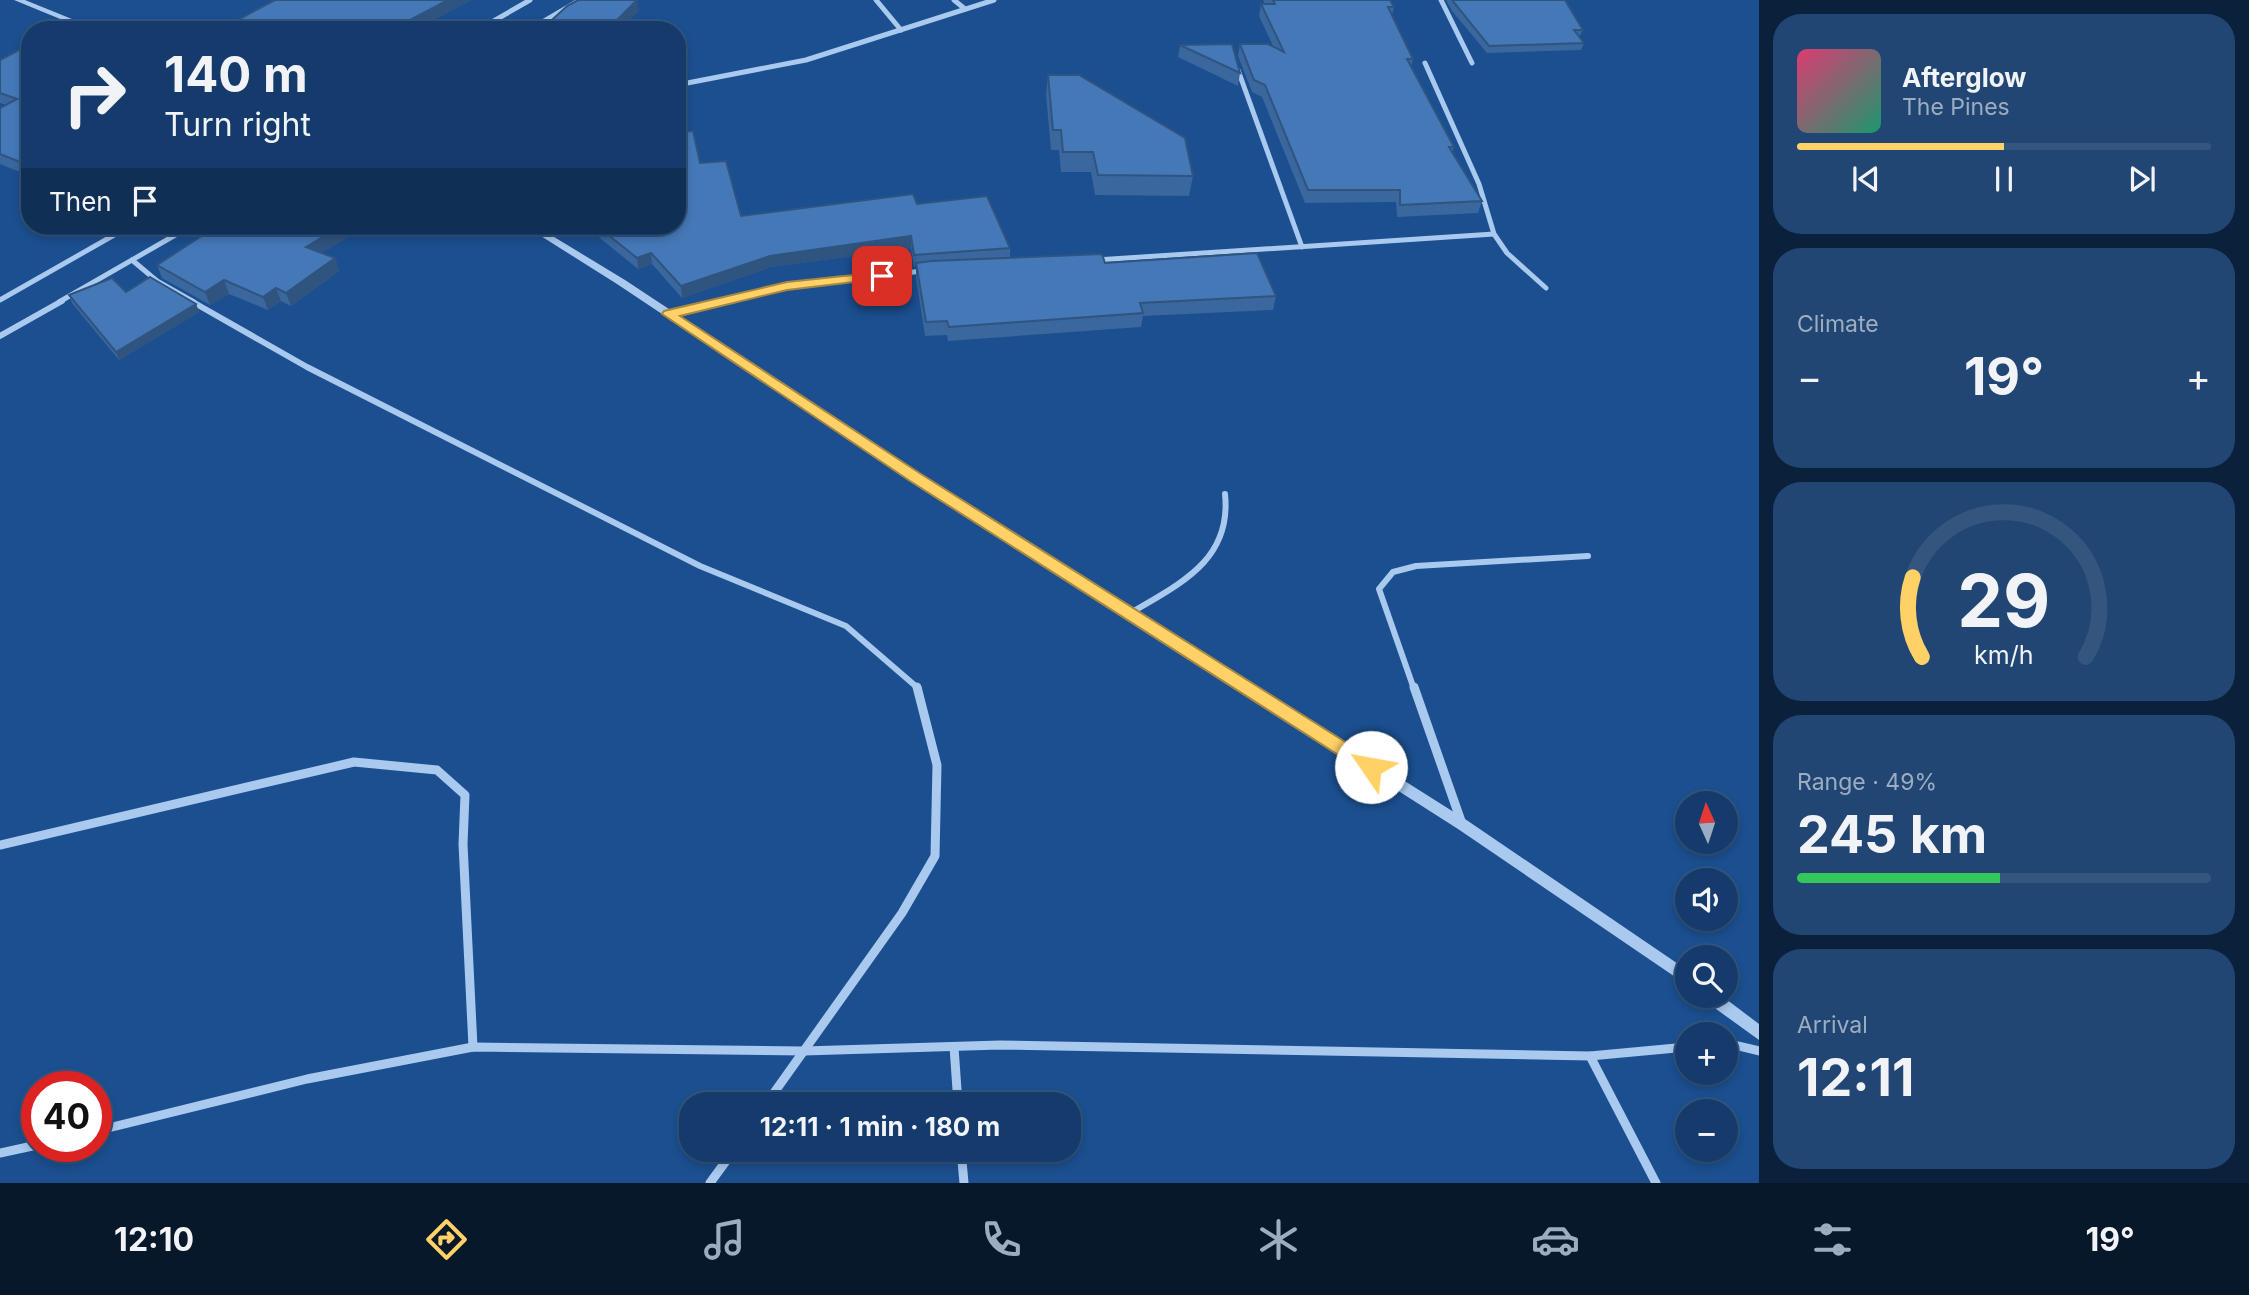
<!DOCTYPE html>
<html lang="en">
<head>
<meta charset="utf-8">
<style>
  body { margin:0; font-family:Inter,sans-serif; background:#214673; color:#f1f3f6; height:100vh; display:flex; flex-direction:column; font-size:26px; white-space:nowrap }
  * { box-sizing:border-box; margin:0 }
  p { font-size:23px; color:#9dadc1 }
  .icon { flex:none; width:38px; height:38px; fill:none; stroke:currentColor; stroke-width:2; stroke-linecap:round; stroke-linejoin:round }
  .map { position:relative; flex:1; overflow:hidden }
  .side { display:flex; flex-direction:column; gap:14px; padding:14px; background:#0b203b; width:490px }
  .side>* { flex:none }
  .guide { position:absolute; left:21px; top:21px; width:665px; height:214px; border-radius:28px; box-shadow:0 4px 10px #0003,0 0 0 2px #33557e; background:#143b6b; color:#f1f3f6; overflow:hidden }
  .needle { width:46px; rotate:357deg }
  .controls { position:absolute; left:1675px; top:791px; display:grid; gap:14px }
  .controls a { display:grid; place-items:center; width:63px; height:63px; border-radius:50%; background:#143b6b; box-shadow:0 4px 10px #0003,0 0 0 2px #33557e; font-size:35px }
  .speed { position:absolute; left:21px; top:1071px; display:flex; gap:14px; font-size:35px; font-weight:700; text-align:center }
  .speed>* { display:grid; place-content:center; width:91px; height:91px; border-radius:50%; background:#143b6b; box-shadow:0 4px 10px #0003,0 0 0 2px #33557e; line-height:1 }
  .speed .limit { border:10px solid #d22; background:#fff; color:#111 }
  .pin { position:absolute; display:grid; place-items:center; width:60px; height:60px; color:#fff; margin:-30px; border-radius:14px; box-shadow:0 4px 10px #0006 }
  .me { position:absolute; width:77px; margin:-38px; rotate:303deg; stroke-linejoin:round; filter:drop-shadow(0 0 5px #0008) }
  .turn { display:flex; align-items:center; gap:24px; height:147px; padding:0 28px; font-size:32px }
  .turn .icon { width:91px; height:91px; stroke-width:2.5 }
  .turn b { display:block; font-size:49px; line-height:60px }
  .then { display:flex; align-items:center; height:66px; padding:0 28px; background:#0003; gap:14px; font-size:26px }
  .big { font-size:52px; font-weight:700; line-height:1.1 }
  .side .card { flex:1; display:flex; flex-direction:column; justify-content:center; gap:10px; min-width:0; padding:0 24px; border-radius:28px; background:#214673 }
  .side .dial { align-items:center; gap:0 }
  .dial svg { height:182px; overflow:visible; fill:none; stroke:#33557e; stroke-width:7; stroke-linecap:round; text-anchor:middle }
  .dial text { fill:#f1f3f6; stroke:none }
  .song { display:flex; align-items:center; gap:21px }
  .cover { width:84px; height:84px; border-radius:10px; background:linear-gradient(135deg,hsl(340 70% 55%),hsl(160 70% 35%)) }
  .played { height:7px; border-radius:4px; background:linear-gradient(90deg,#ffd166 50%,#33557e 50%) }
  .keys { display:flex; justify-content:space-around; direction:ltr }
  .heat { display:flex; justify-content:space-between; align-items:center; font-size:38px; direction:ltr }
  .charge { height:10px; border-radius:5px; background:linear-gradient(90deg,#34c759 49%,#33557e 0) }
  .trip { position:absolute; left:679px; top:1092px; width:402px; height:70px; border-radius:28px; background:#143b6b; box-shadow:0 4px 10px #0003,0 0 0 2px #33557e; font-weight:700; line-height:70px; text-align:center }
  .dock { display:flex; height:112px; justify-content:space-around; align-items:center; background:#08182b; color:#9dadc1 }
  .dock .icon { width:49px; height:49px }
  .dock .selected { color:#ffd166 }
  .dock b { font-size:32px; color:#f1f3f6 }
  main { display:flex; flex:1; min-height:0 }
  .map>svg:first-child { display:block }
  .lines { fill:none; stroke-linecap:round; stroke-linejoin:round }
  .minor-far2 { stroke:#a9c9ee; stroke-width:5 }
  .minor-far1 { stroke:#a9c9ee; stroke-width:6 }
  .minor { stroke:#a9c9ee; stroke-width:9 }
  .tertiary { fill:#a9c9ee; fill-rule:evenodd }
  .wall { fill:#3a679d }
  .shaded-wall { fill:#305480 }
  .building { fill:#4478b7; stroke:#305480; stroke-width:2 }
  .route { fill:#ffd166; stroke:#a68842; stroke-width:2 }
</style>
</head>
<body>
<main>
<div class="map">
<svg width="1759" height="1183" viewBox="0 0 1759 1183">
  <rect width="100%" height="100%" fill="#1b4f8f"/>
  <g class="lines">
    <g class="minor-far2">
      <polyline points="876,0 901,30"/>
      <polyline points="954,0 965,9"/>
      <polyline points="1441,0 1472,63"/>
      <polyline points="478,30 530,0"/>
      <polyline points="529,30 580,0"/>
      <polyline points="1425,63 1479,184 1494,234 1507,253 1546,288"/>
      <polyline points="1238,70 1302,247"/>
      <polyline points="677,85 806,60 994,0"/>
      <polyline points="132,260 157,281 194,302"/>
      <polyline points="1096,260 1494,234"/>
      <polyline points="0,300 130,226"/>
      <polyline points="59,302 191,226"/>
      <polyline points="718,302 787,286 923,271"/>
    </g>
    <g class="minor-far1">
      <polyline points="191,301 307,367 700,566 846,626 919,689"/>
      <polyline points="669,314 726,301"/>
      <polyline points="0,336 62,301"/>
      <path d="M 1129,614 C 1179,584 1232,561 1225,494"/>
      <polyline points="1414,689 1379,589 1393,572 1416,566 1588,556"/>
    </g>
    <g class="minor">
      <polyline points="1414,687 1461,821"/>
      <polyline points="0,845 354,762 437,770 465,795 463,844 473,1047"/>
      <polyline points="1726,1043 1759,1051"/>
      <polyline points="954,1047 958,1104"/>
      <polyline points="1590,1056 1656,1183"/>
      <polyline points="766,1104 902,913 935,856 937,765 917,687"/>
      <polyline points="96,1131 307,1079 473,1047 804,1051 1000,1045 1590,1056 1687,1047"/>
      <polyline points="961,1150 964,1183"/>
      <polyline points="0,1153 37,1145"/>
      <polyline points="710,1183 734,1150"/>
    </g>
    <g class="tertiary">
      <polygon points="14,0 25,0 99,30 87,30"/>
      <polygon points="525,226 536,226 625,280 919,474 1468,821 1687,970 1687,985 1458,829 911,480 617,284"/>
      <polygon points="1702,996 1722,996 1759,1024 1759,1040 1705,1001"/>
    </g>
  </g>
  <g class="wall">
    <polygon points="275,0 471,0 414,30 232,30 230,24"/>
    <polygon points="1263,0 1390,0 1394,7 1392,15 1413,59 1411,67 1454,147 1452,153 1482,201 1478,213 1397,217 1396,202 1305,203 1262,97 1252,92 1238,56 1240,44 1273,46 1259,16 1261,4 1265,4"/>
    <polygon points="1446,0 1565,0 1583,30 1579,37 1584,43 1581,50 1487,53 1452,11"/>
    <polygon points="30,44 30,176 0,164 0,108 6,105 0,103 0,60"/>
    <polygon points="1180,45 1240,73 1238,86 1178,57"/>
    <polygon points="1048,75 1193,176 1189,196 1095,195 1091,172 1061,172 1059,150 1051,150 1046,94"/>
    <polygon points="684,132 700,163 741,216 917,204 1010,248 1010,258 1105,263 1276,296 1273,310 1143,316 1141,327 948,341 947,335 925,336 916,277 916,266 914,267 911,248 771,267 682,298 652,264 638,269 585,226 677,226"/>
    <polygon points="367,226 321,253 335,258 339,271 291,306 281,301 268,310 229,294 210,305 162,278 157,265"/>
    <polygon points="126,292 196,304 199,312 119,360 72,303 69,295"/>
  </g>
  <g class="shaded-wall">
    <polygon points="448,0 471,0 414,30 391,30"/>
    <polygon points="637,0 639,11 620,30 612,25"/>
    <polygon points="341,226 367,226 310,260 306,247"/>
    <polygon points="911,236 911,248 771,267 682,298 681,286 770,256"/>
    <polygon points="651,253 652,264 638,269 637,258"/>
    <polygon points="335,258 339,271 291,306 286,293"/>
    <polygon points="224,280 229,294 210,305 205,292"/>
    <polygon points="276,288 281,301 268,310 263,297"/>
    <polygon points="196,304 199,312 119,360 116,352"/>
  </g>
  <g class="building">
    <polygon points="275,0 448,0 391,30 247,30 230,24"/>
    <polygon points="578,0 637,0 612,25 638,30 541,30 567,6"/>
    <polygon points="1273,0 1390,0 1394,7 1388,7 1413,59 1407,59 1454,147 1449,147 1482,201 1400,205 1400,190 1308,190 1265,85 1254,80 1240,44 1268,44 1284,52 1261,4 1275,4"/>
    <polygon points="1452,0 1565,0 1583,30 1574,30 1584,43 1489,46"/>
    <polygon points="30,44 30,166 0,154 0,108 17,99 0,93 0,60"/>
    <polygon points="1232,44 1240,73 1180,45"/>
    <polygon points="1048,75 1079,75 1185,138 1193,176 1098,175 1093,152 1063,152 1061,130 1053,130"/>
    <polygon points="677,112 684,132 693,131 700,163 726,161 741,216 913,194 917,204 987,196 1010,248 914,255 911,236 770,256 681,286 651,253 637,258 597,226 677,226"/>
    <polygon points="217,226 341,226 306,247 335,258 286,293 276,288 263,297 224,280 205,292 157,265"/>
    <polygon points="1257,253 1276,296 1140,303 1143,313 949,327 947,321 926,322 916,263 931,261 1102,254 1105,263"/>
    <polygon points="150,277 196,304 116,352 69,295 112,278 126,292"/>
  </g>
  <polygon class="route" points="882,272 889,276 887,278 787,290 680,316 921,474 1377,762 1380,767 1377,772 1365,772 910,481 662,314 664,311 787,282"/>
</svg>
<div class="controls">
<a><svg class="needle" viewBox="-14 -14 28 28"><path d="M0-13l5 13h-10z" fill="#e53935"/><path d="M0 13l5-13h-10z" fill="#9dadc1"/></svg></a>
<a><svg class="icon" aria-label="sound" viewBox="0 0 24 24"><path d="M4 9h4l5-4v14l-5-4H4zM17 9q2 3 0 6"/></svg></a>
<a><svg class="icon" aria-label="search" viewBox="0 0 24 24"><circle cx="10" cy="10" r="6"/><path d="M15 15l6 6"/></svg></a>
<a>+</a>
<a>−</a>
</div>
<div class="speed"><div class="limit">40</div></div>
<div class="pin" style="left:882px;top:276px;background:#d93025"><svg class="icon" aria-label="arrive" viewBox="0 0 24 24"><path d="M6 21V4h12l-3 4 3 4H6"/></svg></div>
<svg class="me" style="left:1371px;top:767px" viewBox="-20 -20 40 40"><circle r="19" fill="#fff"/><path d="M0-13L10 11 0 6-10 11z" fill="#ffd166"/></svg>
<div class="trip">12:11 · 1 min · 180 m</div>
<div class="guide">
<div class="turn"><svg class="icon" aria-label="right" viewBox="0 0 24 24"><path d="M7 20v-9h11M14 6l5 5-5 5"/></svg><div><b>140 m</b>Turn right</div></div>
<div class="then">Then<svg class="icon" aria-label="arrive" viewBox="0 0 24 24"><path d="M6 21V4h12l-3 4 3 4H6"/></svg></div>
</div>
</div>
<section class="side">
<div class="card">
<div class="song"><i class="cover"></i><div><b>Afterglow</b><p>The Pines</p></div></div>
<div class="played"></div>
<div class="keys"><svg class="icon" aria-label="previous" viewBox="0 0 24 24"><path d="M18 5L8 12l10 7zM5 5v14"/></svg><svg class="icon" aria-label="pause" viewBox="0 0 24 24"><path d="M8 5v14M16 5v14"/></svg><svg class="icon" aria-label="next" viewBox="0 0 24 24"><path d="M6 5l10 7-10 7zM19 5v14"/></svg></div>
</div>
<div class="card"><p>Climate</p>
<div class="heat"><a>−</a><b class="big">19°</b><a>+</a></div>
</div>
<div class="card dial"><svg viewBox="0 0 100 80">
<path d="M14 69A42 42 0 1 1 86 69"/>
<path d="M14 69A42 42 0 0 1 10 34" stroke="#ffd166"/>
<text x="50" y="56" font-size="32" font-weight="700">29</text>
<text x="50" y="72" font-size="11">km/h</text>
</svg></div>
<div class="card"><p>Range · 49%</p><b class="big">245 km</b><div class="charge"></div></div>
<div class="card"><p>Arrival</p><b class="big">12:11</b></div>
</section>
</main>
<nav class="dock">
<b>12:10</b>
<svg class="icon selected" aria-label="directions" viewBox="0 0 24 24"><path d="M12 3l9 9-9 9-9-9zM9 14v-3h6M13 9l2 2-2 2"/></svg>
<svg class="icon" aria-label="music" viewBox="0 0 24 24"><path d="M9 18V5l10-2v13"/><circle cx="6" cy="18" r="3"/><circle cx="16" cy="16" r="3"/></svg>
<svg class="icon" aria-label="phone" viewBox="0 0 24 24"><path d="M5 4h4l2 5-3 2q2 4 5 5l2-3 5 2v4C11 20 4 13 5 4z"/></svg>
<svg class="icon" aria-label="climate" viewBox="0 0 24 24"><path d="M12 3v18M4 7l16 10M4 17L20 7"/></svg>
<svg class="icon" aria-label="car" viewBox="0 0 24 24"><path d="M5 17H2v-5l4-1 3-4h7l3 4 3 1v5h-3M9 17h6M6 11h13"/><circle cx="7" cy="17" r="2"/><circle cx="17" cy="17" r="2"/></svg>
<svg class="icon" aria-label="filters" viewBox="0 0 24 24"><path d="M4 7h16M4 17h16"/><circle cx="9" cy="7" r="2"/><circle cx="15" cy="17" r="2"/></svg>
<b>19°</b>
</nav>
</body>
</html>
